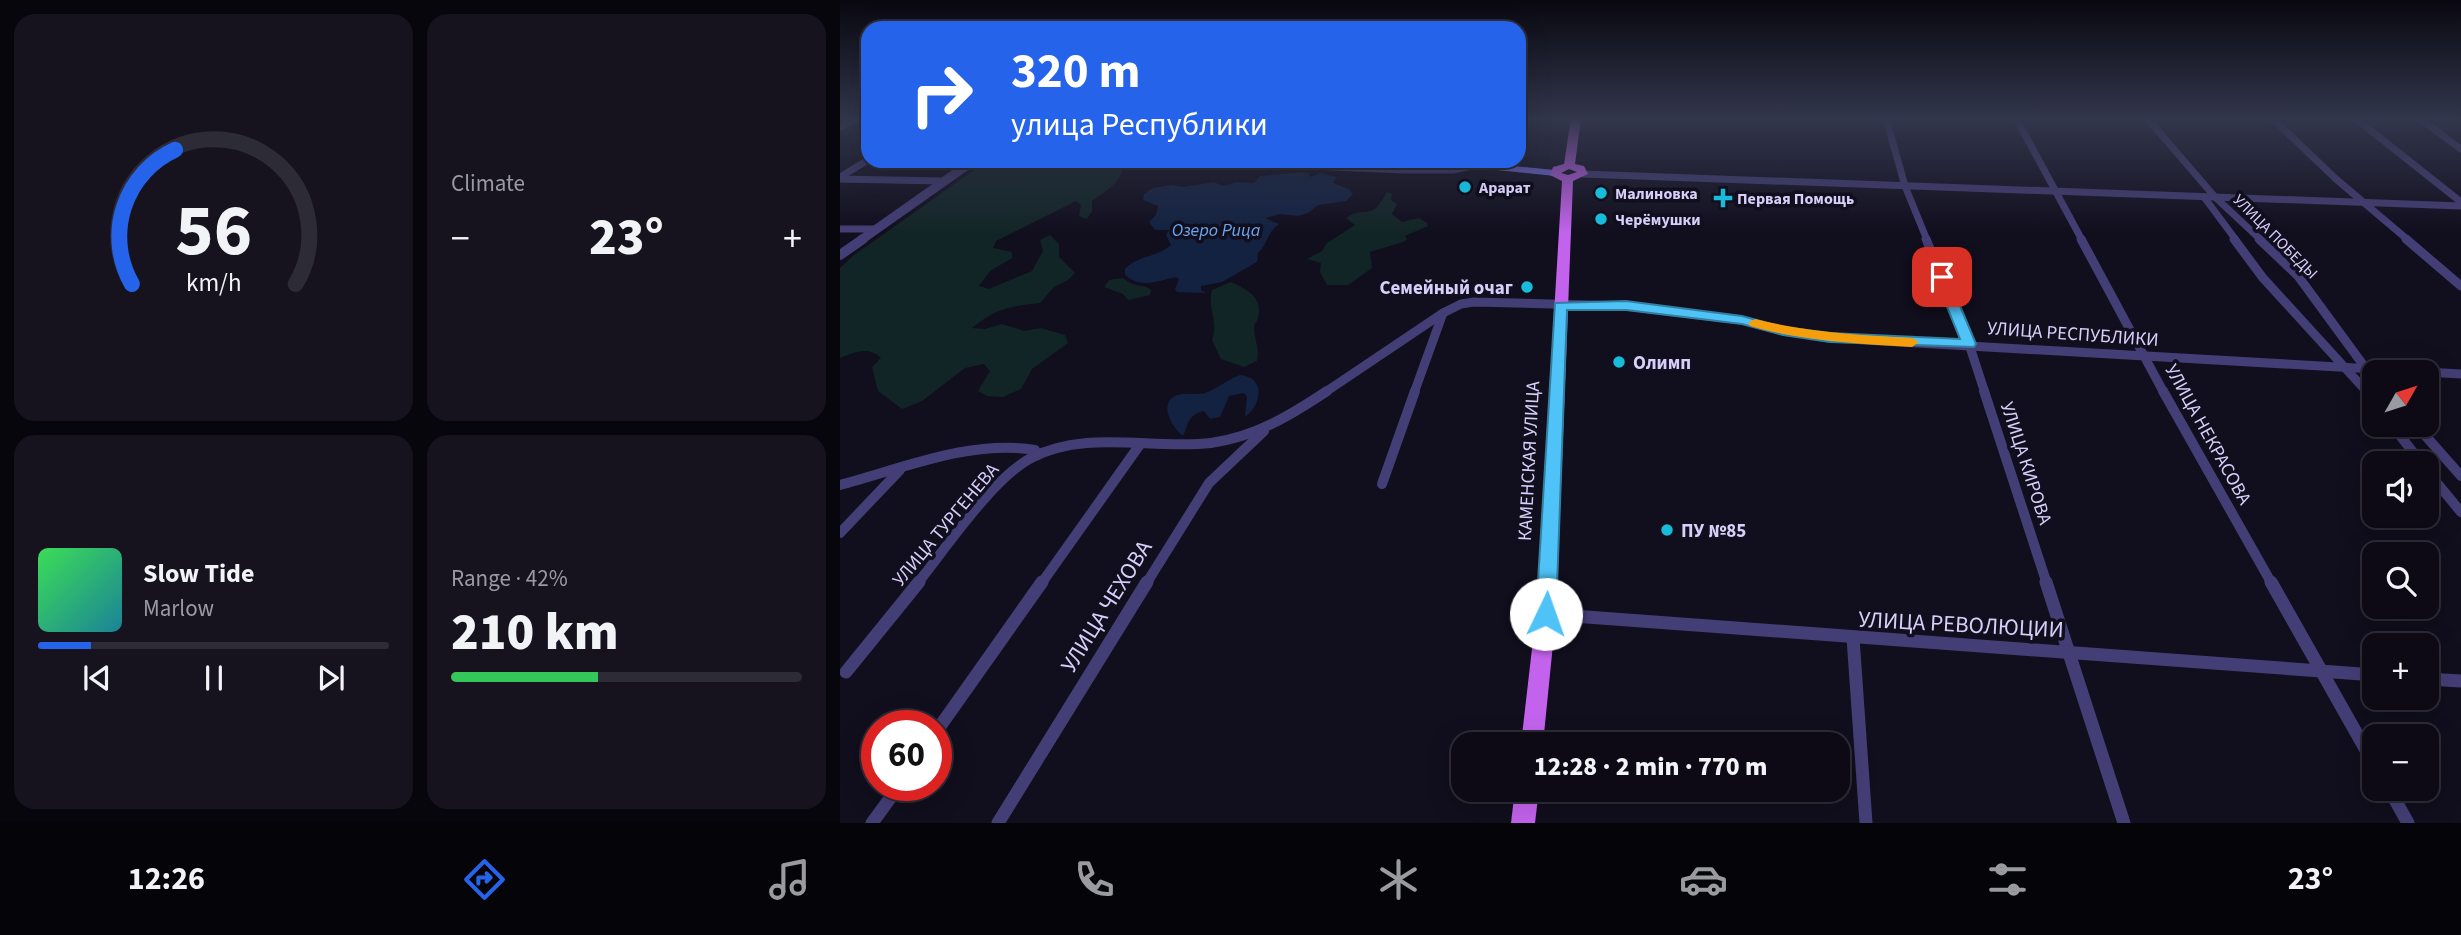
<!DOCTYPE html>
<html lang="en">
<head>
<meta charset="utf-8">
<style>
  body { margin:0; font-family:"Source Sans 3",sans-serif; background:#16131f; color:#f1f3f6; height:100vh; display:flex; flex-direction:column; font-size:26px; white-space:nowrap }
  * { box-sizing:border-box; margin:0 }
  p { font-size:23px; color:#9a9aa1 }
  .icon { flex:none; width:38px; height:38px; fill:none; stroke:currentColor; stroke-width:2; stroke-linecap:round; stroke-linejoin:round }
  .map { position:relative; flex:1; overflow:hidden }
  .sheet { display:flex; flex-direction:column; gap:14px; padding:14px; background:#07060c; width:840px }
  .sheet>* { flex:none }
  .guide { position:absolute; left:21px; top:21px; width:665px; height:147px; border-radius:21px; box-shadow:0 7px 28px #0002,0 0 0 2px #2d2b35; background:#2563eb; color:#fff; overflow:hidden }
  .needle { width:46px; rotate:51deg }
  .tools { position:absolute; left:1522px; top:360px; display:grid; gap:14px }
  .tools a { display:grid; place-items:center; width:77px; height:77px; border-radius:14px; background:#0d0a16; box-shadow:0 7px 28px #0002,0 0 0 2px #2d2b35; font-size:35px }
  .speed { position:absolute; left:21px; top:710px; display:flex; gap:14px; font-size:35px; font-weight:700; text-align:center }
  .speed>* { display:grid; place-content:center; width:91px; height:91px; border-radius:50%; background:#0d0a16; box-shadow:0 7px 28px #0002,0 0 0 2px #2d2b35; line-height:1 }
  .speed .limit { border:10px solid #d22; background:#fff; color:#111 }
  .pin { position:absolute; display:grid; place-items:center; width:60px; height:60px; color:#fff; margin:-30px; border-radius:14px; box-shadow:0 4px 10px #0006 }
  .me { position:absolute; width:77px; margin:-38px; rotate:3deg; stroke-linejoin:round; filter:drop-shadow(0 0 5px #0008) }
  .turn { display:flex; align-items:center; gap:24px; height:147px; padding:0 35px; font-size:32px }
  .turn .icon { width:91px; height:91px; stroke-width:2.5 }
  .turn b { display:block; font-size:49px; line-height:60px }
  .big { font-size:52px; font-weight:800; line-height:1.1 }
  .sheet .tile { flex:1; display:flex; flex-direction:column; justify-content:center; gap:10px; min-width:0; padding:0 24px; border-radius:21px; background:#16131f }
  .sheet .dial { align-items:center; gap:0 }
  .dial svg { height:182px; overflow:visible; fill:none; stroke:#2d2b35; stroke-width:7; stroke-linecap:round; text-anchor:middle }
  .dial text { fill:#f1f3f6; stroke:none }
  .song { display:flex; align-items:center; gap:21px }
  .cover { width:84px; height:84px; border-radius:10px; background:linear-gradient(135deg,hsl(130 70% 55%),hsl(190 70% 35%)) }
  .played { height:7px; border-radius:4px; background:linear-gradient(90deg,#2563eb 15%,#2d2b35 15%) }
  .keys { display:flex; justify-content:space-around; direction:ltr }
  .heat { display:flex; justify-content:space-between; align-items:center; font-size:38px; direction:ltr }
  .charge { height:10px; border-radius:5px; background:linear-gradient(90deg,#34c759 42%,#2d2b35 0) }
  .sheet .tiles { flex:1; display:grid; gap:14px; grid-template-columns:repeat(2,1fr) }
  .trip { position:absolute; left:611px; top:732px; width:399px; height:70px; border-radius:21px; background:#0d0a16; box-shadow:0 7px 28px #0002,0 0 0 2px #2d2b35; font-weight:800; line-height:70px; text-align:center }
  .menu { display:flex; height:112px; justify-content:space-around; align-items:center; background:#050409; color:#9a9aa1 }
  .menu .icon { width:49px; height:49px }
  .menu .current { color:#2563eb }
  .menu b { font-size:32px; color:#f1f3f6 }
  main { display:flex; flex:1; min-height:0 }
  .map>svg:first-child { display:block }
  .green { fill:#122526 }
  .water { fill:#132241 }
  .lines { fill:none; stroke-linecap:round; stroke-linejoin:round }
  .minor-far3 { stroke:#443e76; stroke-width:7 }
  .minor-far2 { stroke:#443e76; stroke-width:9 }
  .minor-far1 { stroke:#443e76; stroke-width:10 }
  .minor { stroke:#443e76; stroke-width:13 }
  .tertiary-far1 { stroke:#443e76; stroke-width:9 }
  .tertiary { stroke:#443e76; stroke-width:10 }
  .secondary { fill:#7d71ef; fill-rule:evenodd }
  .primary { fill:#c363ed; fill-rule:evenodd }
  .route { fill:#4fc3f7; stroke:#337fa1; stroke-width:2 }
  .slow { fill:#f59e0b }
  .poi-dot { fill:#19bbdb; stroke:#110e1d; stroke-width:2.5 }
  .labels { text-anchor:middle; stroke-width:7; stroke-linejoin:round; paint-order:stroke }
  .far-poi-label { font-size:16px; font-weight:bold; fill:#d7cffa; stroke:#110e1d; text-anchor:start }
  .far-street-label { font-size:16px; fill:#d7cffa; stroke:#110e1d }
  .far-water-label { font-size:18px; font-style:italic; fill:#69a7ee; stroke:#110e1d }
  .poi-label { font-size:19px; font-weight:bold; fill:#d7cffa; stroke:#110e1d; text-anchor:start }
  .street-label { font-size:19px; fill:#d7cffa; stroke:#110e1d }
  .near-street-label { font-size:23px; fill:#d7cffa; stroke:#110e1d }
</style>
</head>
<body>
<main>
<section class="sheet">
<div class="tiles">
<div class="tile dial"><svg viewBox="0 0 100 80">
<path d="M14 69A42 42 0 1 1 86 69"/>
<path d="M14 69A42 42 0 0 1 33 10" stroke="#2563eb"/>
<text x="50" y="56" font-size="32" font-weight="700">56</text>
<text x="50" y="72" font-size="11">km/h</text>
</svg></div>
<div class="tile"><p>Climate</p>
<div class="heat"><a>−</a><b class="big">23°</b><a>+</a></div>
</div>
<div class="tile">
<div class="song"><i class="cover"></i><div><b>Slow Tide</b><p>Marlow</p></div></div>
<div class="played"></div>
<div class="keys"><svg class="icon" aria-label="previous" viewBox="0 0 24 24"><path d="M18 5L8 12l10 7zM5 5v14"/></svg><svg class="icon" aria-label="pause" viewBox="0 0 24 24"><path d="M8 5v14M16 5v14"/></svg><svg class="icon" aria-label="next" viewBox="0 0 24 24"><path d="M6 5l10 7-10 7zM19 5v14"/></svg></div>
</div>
<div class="tile"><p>Range · 42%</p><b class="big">210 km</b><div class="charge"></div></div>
</div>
</section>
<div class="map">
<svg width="1621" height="823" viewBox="0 0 1621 823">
  <rect width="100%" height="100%" fill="#110e1d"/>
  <g class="green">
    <path d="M 147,161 L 284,161 C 285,180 266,191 252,201 L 252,212 L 246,219 L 239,216 L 241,205 L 236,201 L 156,241 L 153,248 L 172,252 L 172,258 L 150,271 L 139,286 L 149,289 L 192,271 L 203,251 L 200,240 L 210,235 L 219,244 L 219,257 L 235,273 L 228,280 L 214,287 L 200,303 C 170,306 156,308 132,328 L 145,329 L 162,324 L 184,331 L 201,328 L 225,335 L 228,343 L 192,369 L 181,389 L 163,397 L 147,396 L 138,391 L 150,371 L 144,364 L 125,368 L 82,401 L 62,409 L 38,391 L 32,367 L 41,358 C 28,346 15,352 0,358 L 0,268 L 14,255 Z"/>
    <path d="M 547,192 L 552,193 L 551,200 L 557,204 L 552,214 L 562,222 L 579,218 L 587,223 L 588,226 L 565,236 L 567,239 L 563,242 L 530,252 L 532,268 L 508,285 L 487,285 L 480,272 L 481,263 L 467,259 L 482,251 L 487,243 L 515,225 L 506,218 C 527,204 529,224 547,192 Z"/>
    <path d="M 283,278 C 296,289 303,283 311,290 L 310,295 L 288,300 L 283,294 L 264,287 L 269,280 Z"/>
    <path d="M 391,282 C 406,289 424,297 418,318 C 417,323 414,322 414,328 C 414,339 420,348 417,361 L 404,367 L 381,359 L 372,340 C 379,322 367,309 372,290 Z"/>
  </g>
  <g class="water">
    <path d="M 463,172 L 468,173 L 470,177 L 480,173 L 496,177 L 493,183 L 509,189 L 513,194 L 506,201 L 478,205 L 468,213 L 458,216 L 440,214 L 425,218 L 439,224 C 427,232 428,244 418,253 L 417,262 L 382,282 L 361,286 L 361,290 L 366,293 L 337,292 L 335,289 L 339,279 L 336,277 C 317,281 302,289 285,275 L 285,269 C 298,255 316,258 331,245 L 326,235 L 329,230 L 315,230 L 309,222 L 316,215 L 318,206 L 303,200 L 304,194 L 313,188 L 331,185 L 343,187 L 374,182 L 383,186 L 397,182 L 414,183 L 420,176 Z"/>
    <path d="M 400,375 C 426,377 422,405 405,417 L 407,397 L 404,393 L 389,396 L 380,417 L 370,419 L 364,411 C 347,415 349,424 343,436 C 330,426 316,398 342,394 C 350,393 357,395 365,393 C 378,388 387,380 400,375 Z"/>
  </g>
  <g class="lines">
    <g class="minor-far3">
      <polyline points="1046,118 1065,186 1087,240"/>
      <polyline points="1176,118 1242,240"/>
      <polyline points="1307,118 1375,197 1421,240"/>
      <polyline points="1432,118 1496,179 1568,240"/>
      <polyline points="1515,118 1621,202"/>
      <polyline points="1579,118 1621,149"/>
      <polyline points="0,127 18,118"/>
      <polyline points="352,161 564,170 613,170 636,165"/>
      <polyline points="743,174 1621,206"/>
      <polyline points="0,177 28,160"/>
      <polyline points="0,179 103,181"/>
      <polyline points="1364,197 1396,240"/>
      <polyline points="0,229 36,229"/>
    </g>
    <g class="minor-far2">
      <polyline points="1086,239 1129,344 1145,393"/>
      <polyline points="1241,239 1324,393"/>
      <polyline points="1394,239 1423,278 1528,393"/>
      <polyline points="1419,239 1458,276 1535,381"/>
      <polyline points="1566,239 1621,286"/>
      <polyline points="484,393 603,313 621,304 634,302 786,306 902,320 943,331 990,338 1621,374"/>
      <polyline points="574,393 603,313"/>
    </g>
    <g class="minor-far1">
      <polyline points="1144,391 1207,584"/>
      <polyline points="1323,391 1432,584"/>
      <polyline points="1526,391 1535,401"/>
      <polyline points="1552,425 1582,464"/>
      <polyline points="1576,425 1621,476"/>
      <polyline points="1587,471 1621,512"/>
      <polyline points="542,484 575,391"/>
      <path d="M 0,485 C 61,469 131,439 195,450 L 197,455"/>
      <polyline points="0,533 60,470"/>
      <path d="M 77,584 C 106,548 152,479 191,458 C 246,429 312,450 371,443 C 415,437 451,415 487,391"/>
      <polyline points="201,584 301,443"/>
      <polyline points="306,584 369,483 424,431"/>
    </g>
    <g class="minor">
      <polyline points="1206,582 1284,823"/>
      <polyline points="1431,582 1535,766"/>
      <polyline points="706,614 1535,675"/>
      <polyline points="1013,638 1026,823"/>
      <polyline points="6,672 79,582"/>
      <polyline points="1587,679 1621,681"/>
      <polyline points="96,732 202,582"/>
      <polyline points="1549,789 1568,823"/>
      <polyline points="32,823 59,786"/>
      <polyline points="158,823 307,582"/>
    </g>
    <polyline class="tertiary-far1" points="21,240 133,161"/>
    <polyline class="tertiary" points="0,255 23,239"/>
    <polygon class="secondary" points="618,161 715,170 720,173 715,176 636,168"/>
    <g class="primary">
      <path d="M 731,118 L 741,118 L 735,164 L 744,166 L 748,174 L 733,181 L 716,614 L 703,744 L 681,744 L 696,614 L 722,181 L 710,175 L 713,167 L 724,164 ZM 729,169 L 737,172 L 728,175 L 721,173 Z"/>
      <polygon points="675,789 699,789 695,823 671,823"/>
    </g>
  </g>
  <linearGradient id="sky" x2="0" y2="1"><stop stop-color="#090810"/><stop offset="0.51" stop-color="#32364c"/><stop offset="1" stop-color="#32364c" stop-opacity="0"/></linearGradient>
  <rect width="1621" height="233" fill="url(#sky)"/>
  <polygon class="route" points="1102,273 1108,277 1136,344 1134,347 990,342 943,335 902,324 786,310 727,310 716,614 713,620 706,622 698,620 696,614 715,303 786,301 902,316 943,327 990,333 1120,339 1095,277"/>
  <path class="slow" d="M 915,319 C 967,332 1018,335 1072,338 L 1079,342 L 1072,347 C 1017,344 963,341 910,326 L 908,323 Z"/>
  <g class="poi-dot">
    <circle cx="625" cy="187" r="7"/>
    <circle cx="761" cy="193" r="7"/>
    <path d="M879.5 187.5h7v7h7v7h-7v7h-7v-7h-7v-7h7z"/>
    <circle cx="761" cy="219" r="7"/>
    <circle cx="687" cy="287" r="7"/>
    <circle cx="779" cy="362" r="7"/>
    <circle cx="827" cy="530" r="7"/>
  </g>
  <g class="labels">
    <g class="far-poi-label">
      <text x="639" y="193">Арарат</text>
      <text x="775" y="199">Малиновка</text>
      <text x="897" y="204">Первая Помощь</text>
      <text x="775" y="225">Черёмушки</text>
    </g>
    <g class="far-street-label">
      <text transform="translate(1436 236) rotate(45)" y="6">УЛИЦА ПОБЕДЫ</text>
    </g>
    <g class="far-water-label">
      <text x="376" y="236">Озеро Рица</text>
    </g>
    <g class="poi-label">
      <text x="673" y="294" text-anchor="end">Семейный очаг</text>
      <text x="793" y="369">Олимп</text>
      <text x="841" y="537">ПУ №85</text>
    </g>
    <g class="street-label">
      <text transform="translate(1233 333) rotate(4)" y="7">УЛИЦА РЕСПУБЛИКИ</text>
      <text transform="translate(1369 434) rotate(61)" y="7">УЛИЦА НЕКРАСОВА</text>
      <text transform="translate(688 461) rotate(-87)" y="7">КАМЕНСКАЯ УЛИЦА</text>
      <text transform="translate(1187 463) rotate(72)" y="7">УЛИЦА КИРОВА</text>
      <text transform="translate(105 524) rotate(-50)" y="7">УЛИЦА ТУРГЕНЕВА</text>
    </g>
    <g class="near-street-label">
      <text transform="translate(266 606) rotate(-58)" y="8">УЛИЦА ЧЕХОВА</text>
      <text transform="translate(1121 624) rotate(3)" y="8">УЛИЦА РЕВОЛЮЦИИ</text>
    </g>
  </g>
</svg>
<div class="tools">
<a><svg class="needle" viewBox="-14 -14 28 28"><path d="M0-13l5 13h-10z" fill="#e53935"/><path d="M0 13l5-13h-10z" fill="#9a9aa1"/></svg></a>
<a><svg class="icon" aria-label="sound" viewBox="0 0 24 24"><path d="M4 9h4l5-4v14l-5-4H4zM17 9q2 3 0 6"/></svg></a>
<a><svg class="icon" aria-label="search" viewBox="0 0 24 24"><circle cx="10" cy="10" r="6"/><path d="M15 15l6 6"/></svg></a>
<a>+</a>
<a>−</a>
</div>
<div class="speed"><div class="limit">60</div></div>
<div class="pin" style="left:1102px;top:277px;background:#d93025"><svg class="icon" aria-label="arrive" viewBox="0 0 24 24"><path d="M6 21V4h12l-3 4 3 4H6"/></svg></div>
<svg class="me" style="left:706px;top:614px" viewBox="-20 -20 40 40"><circle r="19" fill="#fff"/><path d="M0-13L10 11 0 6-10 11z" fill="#4fc3f7"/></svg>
<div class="trip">12:28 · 2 min · 770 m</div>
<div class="guide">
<div class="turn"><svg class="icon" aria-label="right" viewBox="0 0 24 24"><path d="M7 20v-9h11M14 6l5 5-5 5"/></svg><div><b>320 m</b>улица Республики</div></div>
</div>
</div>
</main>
<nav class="menu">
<b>12:26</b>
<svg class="icon current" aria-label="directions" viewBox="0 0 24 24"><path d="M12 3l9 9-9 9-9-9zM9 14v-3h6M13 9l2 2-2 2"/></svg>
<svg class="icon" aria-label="music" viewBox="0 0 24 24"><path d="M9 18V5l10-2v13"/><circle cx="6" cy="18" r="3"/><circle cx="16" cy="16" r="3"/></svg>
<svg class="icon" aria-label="phone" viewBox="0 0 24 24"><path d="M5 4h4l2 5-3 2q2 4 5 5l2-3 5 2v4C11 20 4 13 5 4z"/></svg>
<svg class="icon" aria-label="climate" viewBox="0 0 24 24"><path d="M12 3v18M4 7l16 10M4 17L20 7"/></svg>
<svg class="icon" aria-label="car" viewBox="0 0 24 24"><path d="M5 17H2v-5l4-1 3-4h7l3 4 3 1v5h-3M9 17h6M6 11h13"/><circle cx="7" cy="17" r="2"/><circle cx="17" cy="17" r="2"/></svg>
<svg class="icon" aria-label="filters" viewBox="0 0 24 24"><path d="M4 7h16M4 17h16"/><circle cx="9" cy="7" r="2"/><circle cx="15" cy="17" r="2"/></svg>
<b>23°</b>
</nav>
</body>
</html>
